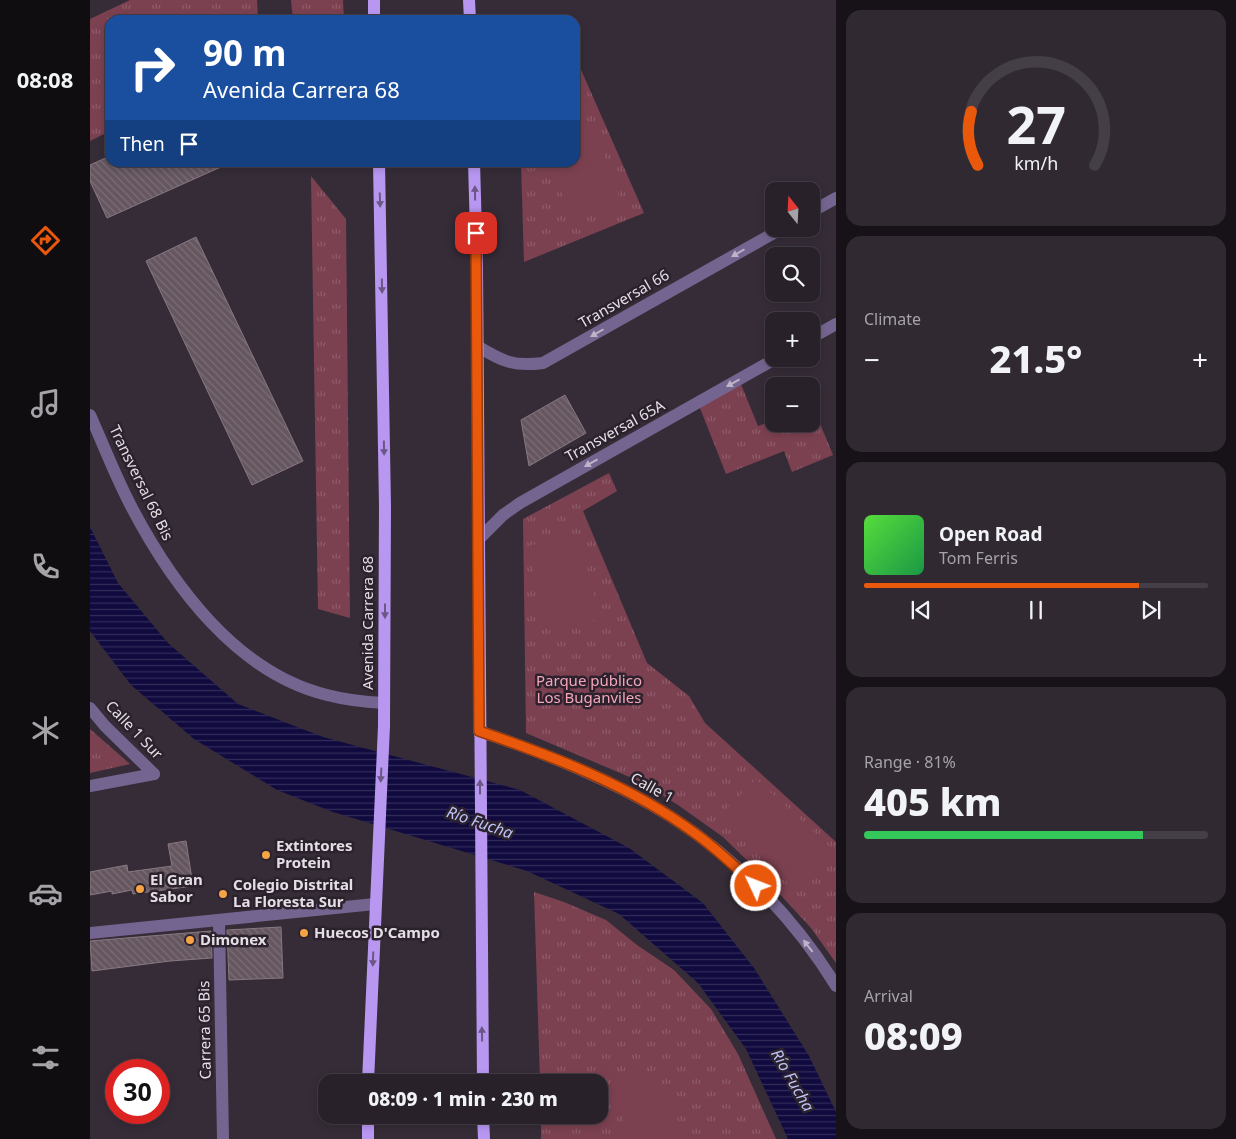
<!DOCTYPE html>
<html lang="en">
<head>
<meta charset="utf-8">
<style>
  body { margin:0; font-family:"Noto Sans",sans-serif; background:#302931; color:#f1f3f6; height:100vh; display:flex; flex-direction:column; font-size:19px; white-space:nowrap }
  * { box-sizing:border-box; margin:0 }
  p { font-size:16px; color:#a5a3a8 }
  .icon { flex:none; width:28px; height:28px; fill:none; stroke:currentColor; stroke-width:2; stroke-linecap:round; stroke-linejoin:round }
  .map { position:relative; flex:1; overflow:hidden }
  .panel { display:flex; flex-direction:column; gap:10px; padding:10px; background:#161217; width:400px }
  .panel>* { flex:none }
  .banner { position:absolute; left:15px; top:15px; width:475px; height:152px; border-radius:15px; box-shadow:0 2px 8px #0003,0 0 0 1px #443e46; background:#1a4fa0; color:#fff; overflow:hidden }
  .needle { width:32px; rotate:342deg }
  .buttons { position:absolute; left:675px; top:182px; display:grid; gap:10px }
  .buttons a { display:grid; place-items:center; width:55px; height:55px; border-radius:10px; background:#282129; box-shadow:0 2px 8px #0003,0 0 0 1px #443e46; font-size:25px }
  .speed { position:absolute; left:15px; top:1059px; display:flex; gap:10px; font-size:25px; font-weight:700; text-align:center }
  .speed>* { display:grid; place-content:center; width:65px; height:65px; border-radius:50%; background:#282129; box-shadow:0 2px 8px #0003,0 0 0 1px #443e46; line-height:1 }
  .speed .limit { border:8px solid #d22; background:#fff; color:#111 }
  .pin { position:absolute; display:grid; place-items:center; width:42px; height:42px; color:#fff; margin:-21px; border-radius:10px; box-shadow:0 2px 8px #0006 }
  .me { position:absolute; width:55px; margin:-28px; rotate:313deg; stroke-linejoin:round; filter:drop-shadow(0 0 4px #0008) }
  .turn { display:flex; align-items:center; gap:18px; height:105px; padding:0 15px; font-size:22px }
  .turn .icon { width:65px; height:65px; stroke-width:2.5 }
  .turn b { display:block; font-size:35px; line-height:42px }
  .then { display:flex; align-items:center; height:48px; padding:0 15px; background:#0003; gap:10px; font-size:19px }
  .big { font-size:38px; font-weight:800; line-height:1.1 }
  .panel .card { flex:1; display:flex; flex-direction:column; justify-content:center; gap:8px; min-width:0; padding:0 18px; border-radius:15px; background:#302931 }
  .panel .dial { align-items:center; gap:0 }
  .dial svg { height:130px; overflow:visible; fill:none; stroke:#443e46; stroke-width:7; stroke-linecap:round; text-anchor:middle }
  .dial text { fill:#f1f3f6; stroke:none }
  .song { display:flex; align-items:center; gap:15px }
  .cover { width:60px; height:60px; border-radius:8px; background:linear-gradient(135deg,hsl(110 70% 55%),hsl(140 70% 35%)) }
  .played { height:5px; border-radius:2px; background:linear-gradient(90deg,#ea580c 80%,#443e46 80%) }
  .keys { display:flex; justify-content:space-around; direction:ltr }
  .heat { display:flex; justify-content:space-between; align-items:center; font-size:28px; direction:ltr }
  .charge { height:8px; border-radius:4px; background:linear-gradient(90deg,#34c759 81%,#443e46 0) }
  .trip { position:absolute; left:228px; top:1074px; width:290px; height:50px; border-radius:15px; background:#282129; box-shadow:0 2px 8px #0003,0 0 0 1px #443e46; font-weight:800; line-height:50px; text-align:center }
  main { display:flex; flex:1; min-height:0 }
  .tab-bar { display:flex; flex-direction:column; width:90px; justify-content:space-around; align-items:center; background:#100d10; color:#a5a3a8 }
  .tab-bar .icon { width:35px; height:35px }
  .tab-bar .active { color:#ea580c }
  .tab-bar b { font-size:22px; color:#f1f3f6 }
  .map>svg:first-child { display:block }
  .grass { fill:url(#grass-tufts) }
  .pitch { fill:#7c4151 }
  .water { fill:url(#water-rules) }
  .building { fill:url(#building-back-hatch); stroke:#887881 }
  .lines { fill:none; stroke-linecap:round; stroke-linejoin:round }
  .minor { stroke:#746590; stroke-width:12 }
  .major { stroke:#b897f1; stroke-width:12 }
  .oneway { fill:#6a5785 }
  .oneway2 { fill:#bdb4c7 }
  .route-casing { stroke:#983908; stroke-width:12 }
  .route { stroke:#ea580c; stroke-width:9 }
  .poi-dot { fill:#f4a345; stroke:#2b222d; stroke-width:2 }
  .labels { text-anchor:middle; stroke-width:5; stroke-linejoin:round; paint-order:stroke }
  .street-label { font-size:15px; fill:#e4dee5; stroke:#2b222d }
  .park-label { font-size:15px; fill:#f6a5b9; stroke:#2b222d }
  .poi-label { font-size:15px; font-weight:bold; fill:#e4dee5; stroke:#2b222d; text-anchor:start }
  .water-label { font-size:16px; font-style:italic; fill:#bdc3f7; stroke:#2b222d }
</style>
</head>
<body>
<main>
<nav class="tab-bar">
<b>08:08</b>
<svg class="icon active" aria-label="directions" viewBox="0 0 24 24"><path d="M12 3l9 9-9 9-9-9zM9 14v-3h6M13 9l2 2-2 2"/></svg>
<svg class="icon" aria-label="music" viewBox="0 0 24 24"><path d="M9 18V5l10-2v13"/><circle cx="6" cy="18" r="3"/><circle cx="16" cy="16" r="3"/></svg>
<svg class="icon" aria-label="phone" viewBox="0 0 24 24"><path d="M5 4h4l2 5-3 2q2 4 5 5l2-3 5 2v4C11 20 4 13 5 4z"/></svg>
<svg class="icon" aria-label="climate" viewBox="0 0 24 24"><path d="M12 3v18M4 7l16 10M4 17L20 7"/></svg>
<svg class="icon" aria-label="car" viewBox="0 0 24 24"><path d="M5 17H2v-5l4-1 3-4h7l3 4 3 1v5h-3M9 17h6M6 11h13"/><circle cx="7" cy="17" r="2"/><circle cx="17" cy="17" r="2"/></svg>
<svg class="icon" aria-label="filters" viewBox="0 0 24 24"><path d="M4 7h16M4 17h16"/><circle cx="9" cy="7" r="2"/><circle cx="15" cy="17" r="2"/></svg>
</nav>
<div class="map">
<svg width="746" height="1139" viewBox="0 0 746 1139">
  <defs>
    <pattern id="grass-tufts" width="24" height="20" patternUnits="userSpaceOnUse" patternTransform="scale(1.25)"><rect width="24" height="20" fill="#7c4151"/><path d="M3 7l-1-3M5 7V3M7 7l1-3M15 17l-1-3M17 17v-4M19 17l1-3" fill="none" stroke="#8e5c6a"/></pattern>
    <pattern id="water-rules" width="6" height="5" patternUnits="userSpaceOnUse" patternTransform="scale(1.25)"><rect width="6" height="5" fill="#100a3e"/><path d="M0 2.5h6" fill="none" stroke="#332d5a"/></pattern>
    <pattern id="building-back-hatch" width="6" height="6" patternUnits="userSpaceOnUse" patternTransform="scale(1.25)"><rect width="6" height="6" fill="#65565f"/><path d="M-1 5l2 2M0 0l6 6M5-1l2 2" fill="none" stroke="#7b6e76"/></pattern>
  </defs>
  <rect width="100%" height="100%" fill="#352c37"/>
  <g class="grass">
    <polygon points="40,0 167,0 168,20 20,20 20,131 0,141 0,19"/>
    <polygon points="201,0 253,0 254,20 203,20"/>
    <polygon points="485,56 554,213 434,262 431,163 485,162"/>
    <polygon points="221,176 256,219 260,618 228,609"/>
    <polygon points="648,377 668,426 684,420 684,424 721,424 722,404 743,455 702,472 694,451 636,474 606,398"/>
    <polygon points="519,473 527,491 493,511 557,663 599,696 615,723 746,842 746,963 721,928 673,876 633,837 588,805 549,781 436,733 433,519"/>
    <polygon points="0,729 40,764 0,773"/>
    <polygon points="444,892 474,902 516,920 547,945 584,970 621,1009 648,1054 686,1139 451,1139 451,1115 509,1115 509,1082 450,1082"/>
  </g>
  <g class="pitch">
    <polygon points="504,130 532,204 483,222 460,163 485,162 485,138"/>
    <polygon points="489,534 510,619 458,631 438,546"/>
    <polygon points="666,779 743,850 703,888 629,817"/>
    <polygon points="565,1070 596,1139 542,1139 520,1090"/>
  </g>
  <polygon class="water" points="0,527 28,583 78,643 148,704 233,737 430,790 539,848 613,903 664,968 719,1056 746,1112 746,1139 698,1139 656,1049 608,983 529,914 437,871 243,812 187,790 104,739 41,685 0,631"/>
  <g class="building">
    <polygon points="20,156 20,162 142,162 17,218 0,181 0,165"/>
    <polygon points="106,237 213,461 162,485 56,261"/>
    <polygon points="475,395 496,433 439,466 431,420"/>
    <polygon points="96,841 103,886 43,894 42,890 22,894 22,891 0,895 0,872 37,865 38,872 82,866 78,844"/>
    <polygon points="191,927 193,978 139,980 137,930"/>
    <polygon points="121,931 122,958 80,961 2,971 0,941"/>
  </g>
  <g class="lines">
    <g class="minor">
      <polyline points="721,212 746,198"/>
      <polyline points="721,338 746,324"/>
      <path d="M 387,346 C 412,361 423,367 453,363 L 691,229"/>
      <path d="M 0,415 C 14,446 26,478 42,508 C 83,586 147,673 237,695 C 256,700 275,702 294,703"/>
      <polyline points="388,540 413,515 430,503 685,359"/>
      <polyline points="0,708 15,726 64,774"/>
      <path d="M 389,731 C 456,754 524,780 583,818 C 648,860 706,920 746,986"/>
      <polyline points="0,786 64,774"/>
      <polyline points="129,920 133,1139"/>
      <polyline points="0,933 285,904"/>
    </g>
    <g class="major">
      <polyline points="284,0 284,20"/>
      <polyline points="379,0 380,20"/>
      <polyline points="384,162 387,268 393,1082"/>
      <polyline points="278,1082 294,726 295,506 289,162"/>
      <polyline points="278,1115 278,1139"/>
      <polyline points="393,1115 394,1139"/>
    </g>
  </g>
  <defs><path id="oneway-solid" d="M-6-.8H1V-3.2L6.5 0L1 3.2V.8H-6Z" transform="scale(1.25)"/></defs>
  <g class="oneway">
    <use href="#oneway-solid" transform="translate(385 193) rotate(-91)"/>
    <use href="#oneway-solid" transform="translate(290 200) rotate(88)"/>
    <use href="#oneway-solid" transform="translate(292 286) rotate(89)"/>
    <use href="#oneway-solid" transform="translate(294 448) rotate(89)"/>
    <use href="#oneway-solid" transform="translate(295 611) rotate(90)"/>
    <use href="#oneway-solid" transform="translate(291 775) rotate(93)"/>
    <use href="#oneway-solid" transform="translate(390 787) rotate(-90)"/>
    <use href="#oneway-solid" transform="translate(283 959) rotate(92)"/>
    <use href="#oneway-solid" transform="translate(392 1034) rotate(-91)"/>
  </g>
  <g class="oneway2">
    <use href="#oneway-solid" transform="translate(648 253) rotate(150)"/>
    <use href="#oneway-solid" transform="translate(507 333) rotate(150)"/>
    <use href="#oneway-solid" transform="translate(643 383) rotate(151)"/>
    <use href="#oneway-solid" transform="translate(501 463) rotate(151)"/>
    <use href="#oneway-solid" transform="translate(718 946) rotate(-128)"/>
  </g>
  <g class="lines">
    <defs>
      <path id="route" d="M 386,233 L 389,731 C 465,757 541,786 606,834 C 627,849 647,868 666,886"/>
    </defs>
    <use href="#route" class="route-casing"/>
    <use href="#route" class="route"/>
  </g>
  <g class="poi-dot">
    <circle cx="176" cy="855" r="5"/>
    <circle cx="50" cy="889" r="5"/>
    <circle cx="133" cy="894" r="5"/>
    <circle cx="214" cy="933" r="5"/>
    <circle cx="100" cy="940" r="5"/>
  </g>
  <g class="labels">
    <g class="street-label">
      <text transform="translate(534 299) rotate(-30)" y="5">Transversal 66</text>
      <text transform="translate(525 431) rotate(-29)" y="5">Transversal 65A</text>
      <text transform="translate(51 483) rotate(64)" y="5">Transversal 68 Bis</text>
      <text transform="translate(278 623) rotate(-90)" y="5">Avenida Carrera 68</text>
      <text transform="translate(44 730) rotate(46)" y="5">Calle 1 Sur</text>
      <text transform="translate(562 788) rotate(29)" y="5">Calle 1</text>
      <text transform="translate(115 1030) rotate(-91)" y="5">Carrera 65 Bis</text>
    </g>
    <g class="park-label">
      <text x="499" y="686">Parque público<tspan x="499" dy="17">Los Buganviles</tspan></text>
    </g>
    <g class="poi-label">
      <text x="186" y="851">Extintores<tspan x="186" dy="17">Protein</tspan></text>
      <text x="60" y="885">El Gran<tspan x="60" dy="17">Sabor</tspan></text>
      <text x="143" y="890">Colegio Distrital<tspan x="143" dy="17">La Floresta Sur</tspan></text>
      <text x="224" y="938">Huecos D'Campo</text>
      <text x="110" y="945">Dimonex</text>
    </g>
    <g class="water-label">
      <text transform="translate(390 822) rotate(19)" y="6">Río Fucha</text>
      <text transform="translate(703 1080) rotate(60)" y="6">Río Fucha</text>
    </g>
  </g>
</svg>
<div class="buttons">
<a><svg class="needle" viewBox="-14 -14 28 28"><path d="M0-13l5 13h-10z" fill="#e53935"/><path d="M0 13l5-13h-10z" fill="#a5a3a8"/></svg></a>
<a><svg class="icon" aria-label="search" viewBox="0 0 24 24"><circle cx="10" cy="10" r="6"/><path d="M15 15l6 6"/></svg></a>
<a>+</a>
<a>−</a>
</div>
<div class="speed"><div class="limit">30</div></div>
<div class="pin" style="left:386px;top:233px;background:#d93025"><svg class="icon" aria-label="arrive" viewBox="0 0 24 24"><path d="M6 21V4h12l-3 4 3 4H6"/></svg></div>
<svg class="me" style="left:666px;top:886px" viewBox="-20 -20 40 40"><circle r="17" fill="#ea580c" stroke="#fff" stroke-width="3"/><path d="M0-11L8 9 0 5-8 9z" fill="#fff"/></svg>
<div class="trip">08:09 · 1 min · 230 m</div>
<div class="banner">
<div class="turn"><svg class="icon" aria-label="right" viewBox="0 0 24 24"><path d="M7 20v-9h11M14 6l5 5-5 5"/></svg><div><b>90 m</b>Avenida Carrera 68</div></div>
<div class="then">Then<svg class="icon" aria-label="arrive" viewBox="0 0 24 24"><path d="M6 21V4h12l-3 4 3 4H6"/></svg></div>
</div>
</div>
<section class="panel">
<div class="card dial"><svg viewBox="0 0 100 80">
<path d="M14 69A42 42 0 1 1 86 69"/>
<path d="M14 69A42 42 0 0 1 10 36" stroke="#ea580c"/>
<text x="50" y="56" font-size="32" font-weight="700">27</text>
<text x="50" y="72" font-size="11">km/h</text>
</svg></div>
<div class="card"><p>Climate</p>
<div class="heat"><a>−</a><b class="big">21.5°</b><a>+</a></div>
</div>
<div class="card">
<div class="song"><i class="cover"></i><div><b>Open Road</b><p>Tom Ferris</p></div></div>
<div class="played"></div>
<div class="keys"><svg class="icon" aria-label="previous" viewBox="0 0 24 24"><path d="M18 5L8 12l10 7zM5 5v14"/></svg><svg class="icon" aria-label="pause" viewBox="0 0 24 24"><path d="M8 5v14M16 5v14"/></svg><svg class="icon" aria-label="next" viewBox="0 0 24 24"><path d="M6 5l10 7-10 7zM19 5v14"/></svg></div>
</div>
<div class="card"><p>Range · 81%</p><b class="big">405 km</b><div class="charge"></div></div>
<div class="card"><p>Arrival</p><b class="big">08:09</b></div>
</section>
</main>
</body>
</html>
